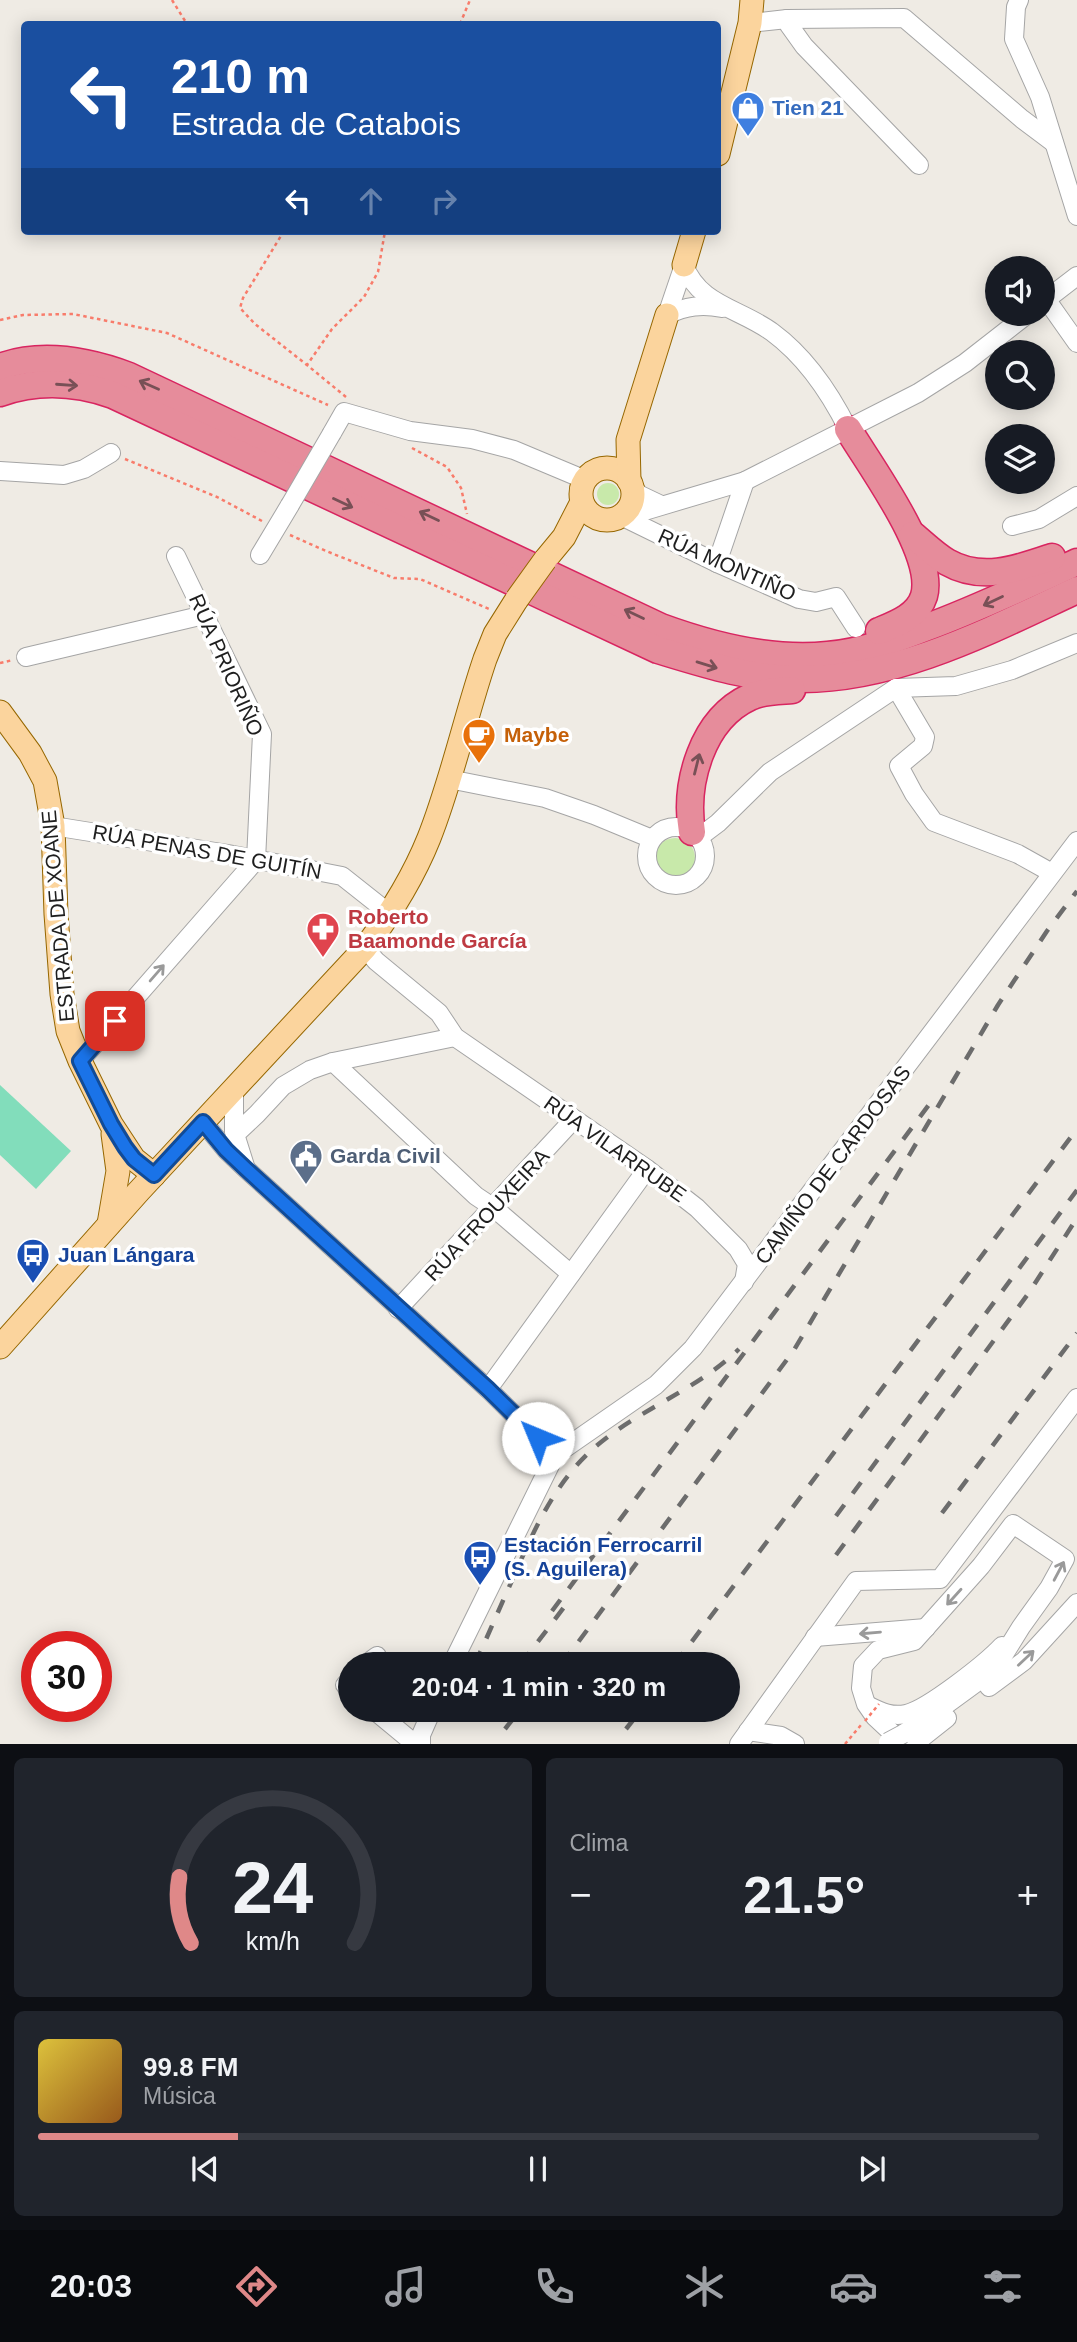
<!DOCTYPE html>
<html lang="es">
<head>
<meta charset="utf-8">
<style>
  body { margin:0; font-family:Arial,sans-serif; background:#20242c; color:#f1f3f6; height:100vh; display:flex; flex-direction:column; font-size:26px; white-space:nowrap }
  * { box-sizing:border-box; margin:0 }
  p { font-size:23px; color:#9ea1a6 }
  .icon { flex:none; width:38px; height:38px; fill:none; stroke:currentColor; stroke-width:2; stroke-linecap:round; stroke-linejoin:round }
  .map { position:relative; height:1744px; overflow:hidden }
  .details { display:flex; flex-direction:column; gap:14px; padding:14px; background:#0d0f14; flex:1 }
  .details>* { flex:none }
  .banner { position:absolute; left:21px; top:21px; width:700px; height:214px; border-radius:7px; box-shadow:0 4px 18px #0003; background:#1a4fa0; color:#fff; overflow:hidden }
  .buttons { position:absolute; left:985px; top:256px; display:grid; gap:14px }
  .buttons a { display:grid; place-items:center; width:70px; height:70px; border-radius:50%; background:#171b24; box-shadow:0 4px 18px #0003; font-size:35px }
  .speed { position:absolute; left:21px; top:1631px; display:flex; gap:14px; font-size:35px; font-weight:700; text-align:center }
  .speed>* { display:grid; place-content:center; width:91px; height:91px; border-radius:50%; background:#171b24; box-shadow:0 4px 18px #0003; line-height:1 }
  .speed .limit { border:10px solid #d22; background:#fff; color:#111 }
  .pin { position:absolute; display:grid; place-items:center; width:60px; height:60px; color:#fff; margin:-30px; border-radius:14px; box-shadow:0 4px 10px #0006 }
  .me { position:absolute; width:77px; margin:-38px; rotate:315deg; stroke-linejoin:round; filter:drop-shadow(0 0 5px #0008) }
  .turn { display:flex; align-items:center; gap:24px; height:147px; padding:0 35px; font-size:32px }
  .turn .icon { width:91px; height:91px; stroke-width:2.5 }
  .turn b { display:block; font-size:49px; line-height:60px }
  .lanes { display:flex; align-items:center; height:66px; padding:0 35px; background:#0003; justify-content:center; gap:35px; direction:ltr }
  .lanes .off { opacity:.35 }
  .big { font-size:52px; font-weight:700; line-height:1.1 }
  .details .tile { flex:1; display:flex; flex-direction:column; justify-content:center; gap:10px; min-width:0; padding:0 24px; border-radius:10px; background:#20242c }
  .details .dial { align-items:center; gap:0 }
  .dial svg { height:182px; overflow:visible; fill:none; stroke:#363941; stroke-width:7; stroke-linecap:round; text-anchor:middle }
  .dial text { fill:#f1f3f6; stroke:none }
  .song { display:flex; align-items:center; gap:21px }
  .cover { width:84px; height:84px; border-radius:10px; background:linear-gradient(135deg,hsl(50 70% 55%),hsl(30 70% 35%)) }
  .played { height:7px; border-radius:4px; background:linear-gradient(90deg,#df8888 20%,#363941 20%) }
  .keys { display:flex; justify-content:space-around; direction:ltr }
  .heat { display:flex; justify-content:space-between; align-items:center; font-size:38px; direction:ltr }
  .details .tiles { flex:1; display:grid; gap:14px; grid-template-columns:1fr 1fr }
  .tile:last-child { grid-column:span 2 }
  .trip { position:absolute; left:338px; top:1652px; width:402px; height:70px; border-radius:35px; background:#171b24; box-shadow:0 4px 18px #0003; font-weight:700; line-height:70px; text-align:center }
  .tabs { display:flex; height:112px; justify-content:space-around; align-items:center; background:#090b0e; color:#9ea1a6 }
  .tabs .icon { width:49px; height:49px }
  .tabs .on { color:#df8888 }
  .tabs b { font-size:32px; color:#f1f3f6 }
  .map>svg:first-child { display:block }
  .grass { fill:#c8e9aa }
  .pitch { fill:#82ddbb }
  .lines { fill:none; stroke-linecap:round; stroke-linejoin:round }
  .minor-casing { stroke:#a5a5a5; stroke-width:20 }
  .major-casing { stroke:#966701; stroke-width:25 }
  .highway-casing { stroke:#d82560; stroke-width:29 }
  .path { stroke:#f87c6b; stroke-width:2.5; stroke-dasharray:3.5 3.5; stroke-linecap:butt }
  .minor { stroke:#fff; stroke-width:18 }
  .major { stroke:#fbd49d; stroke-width:23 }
  .highway { stroke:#e68c9b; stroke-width:26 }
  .rail { stroke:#6c6c6c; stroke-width:4.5; stroke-dasharray:14 14; stroke-linecap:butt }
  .minor-bridge-casing { stroke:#a5a5a5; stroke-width:20; stroke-linecap:butt }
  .major-bridge-casing { stroke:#966701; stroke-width:25; stroke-linecap:butt }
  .path-bridge { stroke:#f87c6b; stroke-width:2.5; stroke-dasharray:3.5 3.5; stroke-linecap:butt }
  .minor-bridge { stroke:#fff; stroke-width:18 }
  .major-bridge { stroke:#fbd49d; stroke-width:23 }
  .oneway { stroke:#785056 }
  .oneway2 { stroke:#9a9a9a }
  .route-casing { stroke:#114b97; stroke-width:18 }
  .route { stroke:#1a73e8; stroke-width:12 }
  .labels { text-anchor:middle; stroke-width:7; stroke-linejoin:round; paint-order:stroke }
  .shop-label { font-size:21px; font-weight:bold; fill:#366cbe; stroke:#fff; text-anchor:start }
  .street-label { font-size:21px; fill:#1e1e1e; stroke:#fff }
  .food-label { font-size:21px; font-weight:bold; fill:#c56008; stroke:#fff; text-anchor:start }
  .health-label { font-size:21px; font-weight:bold; fill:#be3a42; stroke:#fff; text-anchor:start }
  .service-label { font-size:21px; font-weight:bold; fill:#4e5e75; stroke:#fff; text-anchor:start }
  .transit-label { font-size:21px; font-weight:bold; fill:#164399; stroke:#fff; text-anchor:start }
</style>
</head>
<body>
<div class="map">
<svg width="1077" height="1744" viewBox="0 0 1077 1744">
  <rect width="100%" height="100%" fill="#efebe4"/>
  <g class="grass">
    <circle cx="608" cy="494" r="11"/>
    <circle cx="675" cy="858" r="20"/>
  </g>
  <polygon class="pitch" points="0,1085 71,1151 36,1189 0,1155"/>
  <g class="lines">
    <defs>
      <g id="minor">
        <polyline points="1019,0 1016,7 1014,39 1040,97 1077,216"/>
        <polyline points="787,19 789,25 804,46 919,165"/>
        <polyline points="750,23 787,19 904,18 1022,119 1054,143"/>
        <path d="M 684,265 C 699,305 739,308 772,332 C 806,357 829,391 848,429"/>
        <polyline points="1046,299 1077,343"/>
        <polyline points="1043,302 1077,276"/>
        <path d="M 667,315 C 686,306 702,304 722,308"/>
        <polyline points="667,315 684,265"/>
        <polyline points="332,433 344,412 410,431 472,439 514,450 576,476 584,481"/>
        <polyline points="0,471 64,475 84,469 111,453"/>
        <polyline points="631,486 640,495 661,505"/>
        <polyline points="623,514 641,512 745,481 918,393 965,363 1029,313"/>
        <polyline points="621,516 717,563 799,599 816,602 836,597 856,628"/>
        <polyline points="1012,526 1039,519 1077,496"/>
        <polyline points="260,555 290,505"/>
        <polyline points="176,556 262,734 256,860"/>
        <polyline points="717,563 745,481"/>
        <polyline points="26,657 204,615"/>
        <polyline points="896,688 925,737 923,746 899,766 914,794 934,822 1018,854 1052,873"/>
        <polyline points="449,779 545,798 594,815 652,839"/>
        <polyline points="53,826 228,854 342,876 390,914"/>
        <circle cx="676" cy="856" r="29"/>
        <polyline points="698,838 718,823 770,772 896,688 956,686 1012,670 1077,643"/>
        <polyline points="365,948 376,961 439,1013 455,1037 647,1169 697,1208 738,1249 747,1264 744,1282"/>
        <polyline points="80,1061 256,860"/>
        <polyline points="333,1062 476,1196 494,1208 571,1274"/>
        <polyline points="234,1090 234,1131 245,1166"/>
        <polyline points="203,1122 226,1150 246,1169 488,1389 555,1455 452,1664"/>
        <polyline points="234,1131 240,1130 257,1114 283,1086 310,1070 333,1062 455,1037"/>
        <polyline points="398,1309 574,1119"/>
        <polyline points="488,1389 647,1169"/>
        <polyline points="555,1455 656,1385 693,1348 1077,841"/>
        <polyline points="815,1637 926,1628"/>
        <polyline points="366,1664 377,1656"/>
        <polyline points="350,1680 345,1685 350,1690"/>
        <polyline points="989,1687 1024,1661 1077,1603"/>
        <path d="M 869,1706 C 881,1712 892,1717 906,1714 C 928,1709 986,1663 1002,1646"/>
        <polyline points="374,1710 415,1744"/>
        <polyline points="748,1731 781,1736 795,1744"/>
        <polyline points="903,1734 932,1715 995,1669 1021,1627 1049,1588 1065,1559 1013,1524 981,1566 914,1641 878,1650 863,1666 861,1688 866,1704 875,1717 904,1744"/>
        <polyline points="421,1744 421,1735 432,1710"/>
        <polyline points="739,1744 856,1581 940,1579 1077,1398"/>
        <polyline points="914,1744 947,1718"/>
      </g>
      <g id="major">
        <polyline points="718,154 750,23 752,0"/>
        <polyline points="684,265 694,231"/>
        <circle cx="607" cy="494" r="26"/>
        <polyline points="629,481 628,440 667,315"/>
        <polyline points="545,560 564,537 582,502"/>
        <polyline points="0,712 30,753 45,781 53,826 56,914 62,994 68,1031 80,1061 111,1124 134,1159 154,1175"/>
        <polyline points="109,1224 118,1171 113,1134"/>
        <path d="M 0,1347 L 139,1191 L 365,948 C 391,913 413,878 429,838 C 452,780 465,718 485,659 L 495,634 L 517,599"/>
      </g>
      <g id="highway">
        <path d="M 0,367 C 41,352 89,361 129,376 L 661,627 C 713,646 772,661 828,655 C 862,652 894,640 925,628 C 977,609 1027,585 1077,562"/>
        <path d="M 0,393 C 37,380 76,382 113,395 L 658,650 C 704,664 750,679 799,679 C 896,680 991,630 1077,590"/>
        <path d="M 848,429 C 870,466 936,554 924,596 C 918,616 896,624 879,631"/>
        <path d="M 913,535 C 924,544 935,555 947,562 C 982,582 1017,569 1052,557"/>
        <path d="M 692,832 C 684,783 702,719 750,697 C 762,691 779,691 792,690"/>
      </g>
    </defs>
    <use href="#minor" class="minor-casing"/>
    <use href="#major" class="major-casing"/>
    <use href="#highway" class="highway-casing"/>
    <g class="path">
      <polyline points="172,0 187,24"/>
      <polyline points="460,24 470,0"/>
      <polyline points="284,231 243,298 240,308 255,324 307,365"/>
      <polyline points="0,320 23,315 73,314 167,333 328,405"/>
      <polyline points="346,397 307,365 332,329 364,297 378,272 385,231"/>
      <polyline points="412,448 447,467 461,488 467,514"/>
      <polyline points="125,459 217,497 262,521"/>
      <polyline points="290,535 326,551 394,578 420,579 489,609"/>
      <polyline points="0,663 13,660"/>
      <polyline points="845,1744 861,1725"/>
    </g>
    <use href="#minor" class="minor"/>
    <use href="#major" class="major"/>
    <use href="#highway" class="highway"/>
    <g class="rail">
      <polyline points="942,1513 1077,1333"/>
      <polyline points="836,1516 1077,1190"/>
      <polyline points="836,1555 1028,1294 1077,1218"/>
      <polyline points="552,1611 931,1102"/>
      <path d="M 475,1664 C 488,1635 501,1605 514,1576 C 537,1523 559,1474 605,1439 C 648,1406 700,1387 739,1349"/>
      <polyline points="521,1664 565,1606"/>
      <polyline points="562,1664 794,1350 998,1005 1047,931 1077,891"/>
      <polyline points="675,1664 1077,1129"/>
      <polyline points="505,1729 520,1710"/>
      <polyline points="626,1729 641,1710"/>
    </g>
    <defs>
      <g id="minor-bridge">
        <polyline points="290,505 332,433"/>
        <polyline points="888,1742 903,1734"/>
      </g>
      <polyline id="major-bridge" points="517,599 545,560"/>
    </defs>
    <use href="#minor-bridge" class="minor-bridge-casing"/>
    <use href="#major-bridge" class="major-bridge-casing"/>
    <polyline class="path-bridge" points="865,1721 879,1704"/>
    <use href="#minor-bridge" class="minor-bridge"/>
    <use href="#major-bridge" class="major-bridge"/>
  </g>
  <defs><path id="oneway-shaft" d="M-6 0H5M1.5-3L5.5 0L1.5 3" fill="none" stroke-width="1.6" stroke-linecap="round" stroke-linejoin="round" transform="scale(1.75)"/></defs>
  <g class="oneway">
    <use href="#oneway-shaft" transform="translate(67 385) rotate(4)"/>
    <use href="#oneway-shaft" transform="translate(149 385) rotate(-156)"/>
    <use href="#oneway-shaft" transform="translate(343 503) rotate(25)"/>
    <use href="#oneway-shaft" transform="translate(429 516) rotate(-155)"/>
    <use href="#oneway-shaft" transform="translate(993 601) rotate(155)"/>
    <use href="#oneway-shaft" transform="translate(634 614) rotate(-155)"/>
    <use href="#oneway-shaft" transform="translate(707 665) rotate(17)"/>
    <use href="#oneway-shaft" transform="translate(697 764) rotate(-76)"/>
  </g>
  <g class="oneway2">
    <use href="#oneway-shaft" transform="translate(157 973) rotate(-49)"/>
    <use href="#oneway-shaft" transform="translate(1059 1571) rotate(-62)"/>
    <use href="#oneway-shaft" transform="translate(954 1597) rotate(132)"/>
    <use href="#oneway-shaft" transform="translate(870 1633) rotate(175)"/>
    <use href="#oneway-shaft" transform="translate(1026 1658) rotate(-43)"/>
  </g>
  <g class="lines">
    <defs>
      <polyline id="route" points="115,1021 80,1061 111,1124 125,1147 134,1159 154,1175 203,1122 226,1150 246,1169 488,1389 538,1438"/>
    </defs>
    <use href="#route" class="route-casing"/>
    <use href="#route" class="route"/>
  </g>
  <defs>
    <symbol id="shop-pin" viewBox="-11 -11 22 30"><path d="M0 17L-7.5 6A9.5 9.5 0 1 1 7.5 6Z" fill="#3f7fe0" stroke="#fff"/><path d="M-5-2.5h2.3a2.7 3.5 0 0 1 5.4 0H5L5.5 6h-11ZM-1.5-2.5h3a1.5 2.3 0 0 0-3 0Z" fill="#fff"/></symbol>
    <symbol id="cafe-pin" viewBox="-11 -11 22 30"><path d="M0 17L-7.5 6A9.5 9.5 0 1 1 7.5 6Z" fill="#e8710a" stroke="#fff"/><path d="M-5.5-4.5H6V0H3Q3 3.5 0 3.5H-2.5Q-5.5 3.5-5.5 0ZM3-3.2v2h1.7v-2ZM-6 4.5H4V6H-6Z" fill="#fff"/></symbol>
    <symbol id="pharmacy-pin" viewBox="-11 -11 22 30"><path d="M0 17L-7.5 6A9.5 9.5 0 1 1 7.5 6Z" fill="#e0444e" stroke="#fff"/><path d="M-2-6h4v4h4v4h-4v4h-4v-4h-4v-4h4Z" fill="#fff"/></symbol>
    <symbol id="civic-pin" viewBox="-11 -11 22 30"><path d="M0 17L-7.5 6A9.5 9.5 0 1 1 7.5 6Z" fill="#5c6f8a" stroke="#fff"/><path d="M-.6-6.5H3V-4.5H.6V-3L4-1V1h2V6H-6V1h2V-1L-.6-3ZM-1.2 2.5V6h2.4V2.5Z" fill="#fff"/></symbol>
    <symbol id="bus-pin" viewBox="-11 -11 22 30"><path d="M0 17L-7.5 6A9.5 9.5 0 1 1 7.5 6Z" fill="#1a4fb4" stroke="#fff"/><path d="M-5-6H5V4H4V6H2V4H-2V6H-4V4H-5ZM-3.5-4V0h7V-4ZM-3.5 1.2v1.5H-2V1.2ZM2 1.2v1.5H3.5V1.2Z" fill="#fff"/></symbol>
  </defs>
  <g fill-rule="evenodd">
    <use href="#shop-pin" x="729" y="89" width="38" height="52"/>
    <use href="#cafe-pin" x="460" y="716" width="38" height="52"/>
    <use href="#pharmacy-pin" x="304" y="910" width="38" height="52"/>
    <use href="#civic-pin" x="287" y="1137" width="38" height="52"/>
    <use href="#bus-pin" x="14" y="1236" width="38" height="52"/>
    <use href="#bus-pin" x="461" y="1538" width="38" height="52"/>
  </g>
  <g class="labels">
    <g class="shop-label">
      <text x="772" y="115">Tien 21</text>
    </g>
    <g class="street-label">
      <text transform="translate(727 565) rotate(24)" y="7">RÚA MONTIÑO</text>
      <text transform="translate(226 665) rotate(66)" y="7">RÚA PRIORIÑO</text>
      <text transform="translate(207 852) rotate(10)" y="7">RÚA PENAS DE GUITÍN</text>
      <text transform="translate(58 916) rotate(-95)" y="7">ESTRADA DE XOANE</text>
      <text transform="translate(615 1149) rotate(35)" y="7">RÚA VILARRUBE</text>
      <text transform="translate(833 1165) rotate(-53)" y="7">CAMIÑO DE CARDOSAS</text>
      <text transform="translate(487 1215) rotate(-47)" y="7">RÚA FROUXEIRA</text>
    </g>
    <g class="food-label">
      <text x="504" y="742">Maybe</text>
    </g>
    <g class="health-label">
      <text x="348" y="924">Roberto<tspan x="348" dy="24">Baamonde García</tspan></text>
    </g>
    <g class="service-label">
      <text x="330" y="1163">Garda Civil</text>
    </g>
    <g class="transit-label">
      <text x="58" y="1262">Juan Lángara</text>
      <text x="504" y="1552">Estación Ferrocarril<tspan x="504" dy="24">(S. Aguilera)</tspan></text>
    </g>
  </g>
</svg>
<div class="buttons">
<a><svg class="icon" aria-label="sound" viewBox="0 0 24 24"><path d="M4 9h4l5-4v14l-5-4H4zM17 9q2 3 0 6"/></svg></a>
<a><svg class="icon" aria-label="search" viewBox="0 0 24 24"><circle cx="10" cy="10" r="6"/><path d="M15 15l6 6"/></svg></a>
<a><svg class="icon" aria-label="layers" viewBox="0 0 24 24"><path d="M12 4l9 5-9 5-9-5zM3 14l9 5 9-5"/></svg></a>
</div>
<div class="speed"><div class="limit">30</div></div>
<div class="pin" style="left:115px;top:1021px;background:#d93025"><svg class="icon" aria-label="arrive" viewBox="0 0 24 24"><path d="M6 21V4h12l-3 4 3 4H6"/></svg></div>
<svg class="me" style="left:538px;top:1438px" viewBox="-20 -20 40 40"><circle r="19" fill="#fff"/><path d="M0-13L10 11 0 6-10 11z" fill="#1a73e8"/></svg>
<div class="trip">20:04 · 1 min · 320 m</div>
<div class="banner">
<div class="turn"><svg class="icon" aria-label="left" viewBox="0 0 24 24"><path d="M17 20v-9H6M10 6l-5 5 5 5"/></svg><div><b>210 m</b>Estrada de Catabois</div></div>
<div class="lanes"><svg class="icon" aria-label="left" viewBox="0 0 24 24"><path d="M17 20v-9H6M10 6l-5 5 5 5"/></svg><svg class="icon off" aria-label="ahead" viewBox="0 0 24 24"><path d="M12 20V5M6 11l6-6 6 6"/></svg><svg class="icon off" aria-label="right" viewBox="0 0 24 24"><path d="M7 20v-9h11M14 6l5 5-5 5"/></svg></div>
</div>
</div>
<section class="details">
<div class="tiles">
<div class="tile dial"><svg viewBox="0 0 100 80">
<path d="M14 69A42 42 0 1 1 86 69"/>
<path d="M14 69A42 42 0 0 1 9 40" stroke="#df8888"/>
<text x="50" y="56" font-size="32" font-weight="700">24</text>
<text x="50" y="72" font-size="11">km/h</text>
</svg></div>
<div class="tile"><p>Clima</p>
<div class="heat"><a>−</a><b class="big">21.5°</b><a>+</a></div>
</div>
<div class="tile">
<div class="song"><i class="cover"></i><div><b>99.8 FM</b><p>Música</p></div></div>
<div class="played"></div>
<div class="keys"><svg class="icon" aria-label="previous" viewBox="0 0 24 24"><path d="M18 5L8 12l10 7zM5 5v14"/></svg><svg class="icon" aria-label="pause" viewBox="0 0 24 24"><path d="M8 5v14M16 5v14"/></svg><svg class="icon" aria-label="next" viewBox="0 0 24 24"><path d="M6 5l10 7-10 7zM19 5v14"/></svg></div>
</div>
</div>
</section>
<nav class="tabs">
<b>20:03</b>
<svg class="icon on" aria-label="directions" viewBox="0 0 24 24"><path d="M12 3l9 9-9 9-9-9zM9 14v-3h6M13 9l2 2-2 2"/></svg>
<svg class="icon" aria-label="music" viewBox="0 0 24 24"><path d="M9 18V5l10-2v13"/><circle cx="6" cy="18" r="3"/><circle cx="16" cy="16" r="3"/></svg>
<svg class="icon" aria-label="phone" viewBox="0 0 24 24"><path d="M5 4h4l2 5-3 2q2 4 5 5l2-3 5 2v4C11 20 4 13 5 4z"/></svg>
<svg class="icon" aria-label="climate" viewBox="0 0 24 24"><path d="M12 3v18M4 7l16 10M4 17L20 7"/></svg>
<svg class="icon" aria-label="car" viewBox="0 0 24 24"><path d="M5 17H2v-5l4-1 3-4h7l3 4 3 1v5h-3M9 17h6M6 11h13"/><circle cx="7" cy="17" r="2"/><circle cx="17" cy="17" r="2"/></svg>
<svg class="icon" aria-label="filters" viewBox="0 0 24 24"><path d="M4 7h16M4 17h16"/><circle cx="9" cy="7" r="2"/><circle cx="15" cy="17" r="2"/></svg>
</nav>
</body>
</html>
